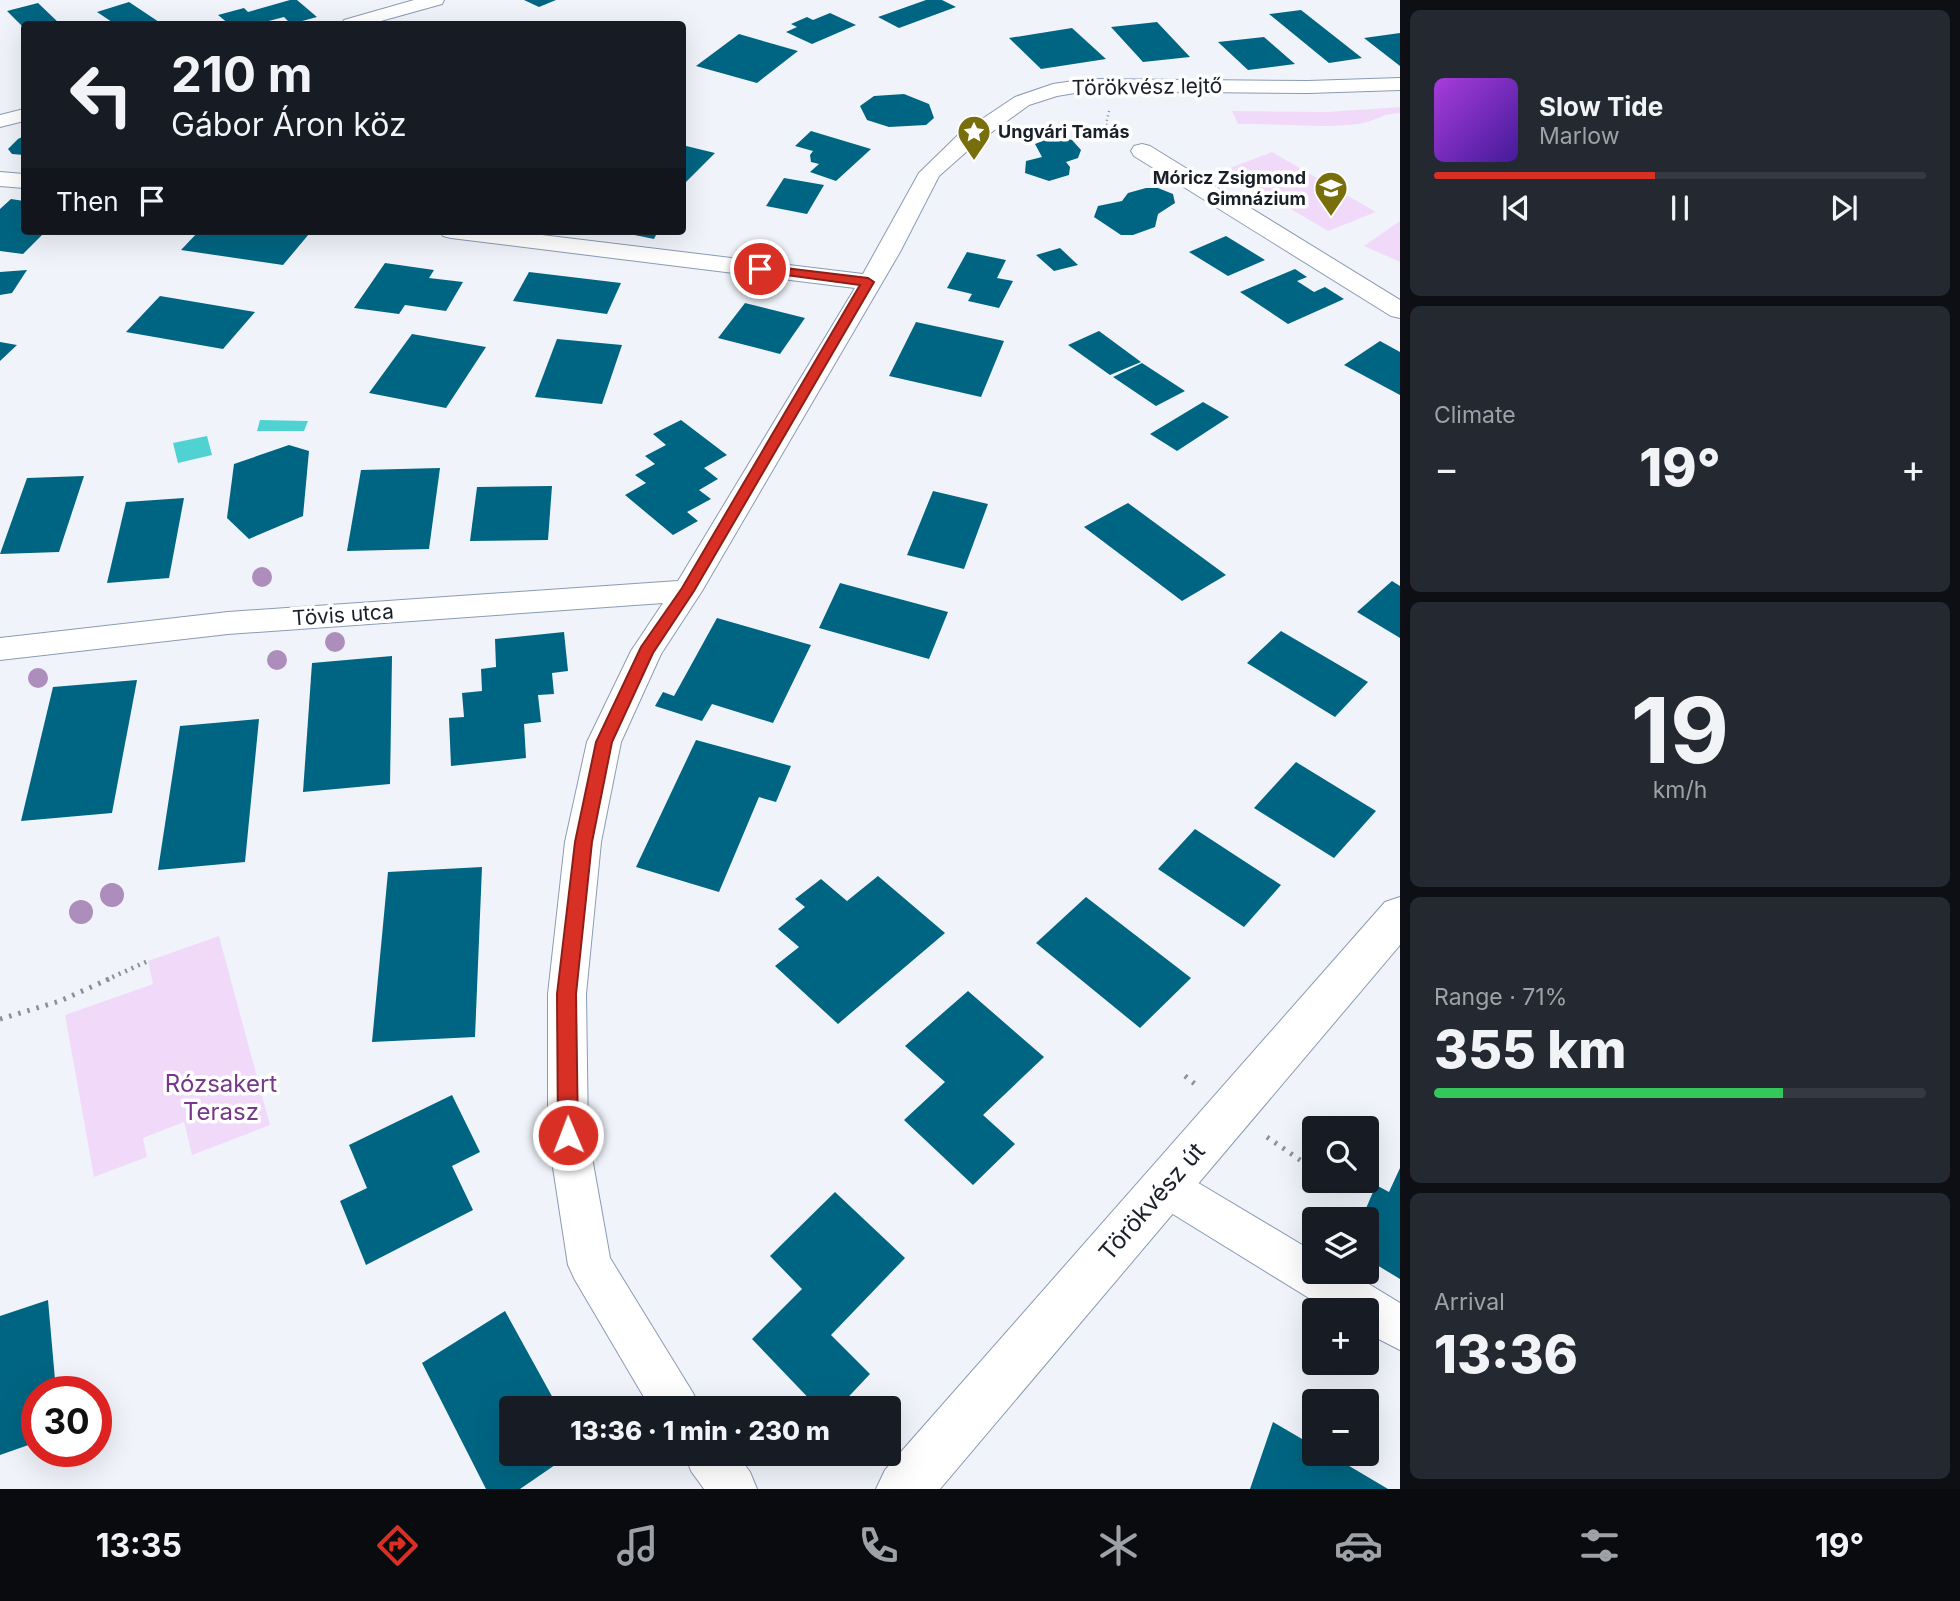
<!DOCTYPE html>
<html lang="en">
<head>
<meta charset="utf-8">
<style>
  body { margin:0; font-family:Inter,sans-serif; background:#242831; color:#f1f3f6; height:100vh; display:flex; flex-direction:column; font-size:26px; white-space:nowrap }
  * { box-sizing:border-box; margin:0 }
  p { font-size:23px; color:#9ea1a6 }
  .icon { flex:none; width:38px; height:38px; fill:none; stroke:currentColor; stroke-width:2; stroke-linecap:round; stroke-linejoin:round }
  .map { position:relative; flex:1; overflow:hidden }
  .details { display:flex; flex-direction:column; gap:10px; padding:10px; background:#0d0f14; width:560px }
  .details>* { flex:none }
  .guide { position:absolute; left:21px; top:21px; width:665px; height:214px; border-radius:7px; box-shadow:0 7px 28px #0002; background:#171b24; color:#f1f3f6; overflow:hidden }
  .buttons { position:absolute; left:1302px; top:1116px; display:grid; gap:14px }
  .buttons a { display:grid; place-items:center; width:77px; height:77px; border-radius:7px; background:#171b24; box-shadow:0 7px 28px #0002; font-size:35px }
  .speed { position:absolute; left:21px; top:1376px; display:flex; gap:14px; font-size:35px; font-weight:700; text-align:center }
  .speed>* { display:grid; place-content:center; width:91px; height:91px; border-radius:50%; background:#171b24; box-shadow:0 7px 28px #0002; line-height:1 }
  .speed .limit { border:10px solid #d22; background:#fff; color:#111 }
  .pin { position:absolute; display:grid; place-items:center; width:60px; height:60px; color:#fff; margin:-30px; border:4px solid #fff; border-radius:50%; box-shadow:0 2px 7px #0007 }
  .me { position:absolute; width:77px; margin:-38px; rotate:359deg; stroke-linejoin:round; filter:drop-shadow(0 0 5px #0008) }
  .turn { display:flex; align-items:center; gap:24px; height:147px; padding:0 35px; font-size:32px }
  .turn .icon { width:91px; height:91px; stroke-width:2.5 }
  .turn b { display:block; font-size:49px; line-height:60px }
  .then { display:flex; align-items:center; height:66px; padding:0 35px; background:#0003; gap:14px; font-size:26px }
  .big { font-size:52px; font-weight:800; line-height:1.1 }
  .details .tile { flex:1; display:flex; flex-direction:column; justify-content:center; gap:10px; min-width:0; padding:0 24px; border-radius:10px; background:#242831 }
  .details .dial { align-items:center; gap:0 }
  .dial b { font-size:91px; line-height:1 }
  .song { display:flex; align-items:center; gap:21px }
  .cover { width:84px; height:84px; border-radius:10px; background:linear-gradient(135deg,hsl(280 70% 55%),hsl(260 70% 35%)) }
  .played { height:7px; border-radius:4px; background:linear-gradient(90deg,#d93025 45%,#363941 45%) }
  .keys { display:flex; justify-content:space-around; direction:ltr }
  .heat { display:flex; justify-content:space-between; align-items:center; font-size:38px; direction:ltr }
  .charge { height:10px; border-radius:5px; background:linear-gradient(90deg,#34c759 71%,#363941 0) }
  .trip { position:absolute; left:499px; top:1396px; width:402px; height:70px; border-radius:7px; background:#171b24; box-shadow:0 7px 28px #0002; font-weight:800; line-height:70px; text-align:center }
  .menu { display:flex; height:112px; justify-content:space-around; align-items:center; background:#090b0e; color:#9ea1a6 }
  .menu .icon { width:49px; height:49px }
  .menu .current { color:#d93025 }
  .menu b { font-size:32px; color:#f1f3f6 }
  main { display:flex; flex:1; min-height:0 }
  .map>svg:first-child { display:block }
  .green { fill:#f1daf9 }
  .water { fill:#50d2d2 }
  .building { fill:#006582 }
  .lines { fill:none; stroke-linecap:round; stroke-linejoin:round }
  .street-casing { stroke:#899bb5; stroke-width:2 }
  .secondary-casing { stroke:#899bb5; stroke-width:2 }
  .path-far2 { stroke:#8b9098; stroke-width:2.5; stroke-dasharray:1 3.5; stroke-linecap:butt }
  .path-far1 { stroke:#8b9098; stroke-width:4.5; stroke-dasharray:2 5; stroke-linecap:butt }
  .path { stroke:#8b9098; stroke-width:5; stroke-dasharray:2.5 7; stroke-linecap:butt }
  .street { fill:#fff; fill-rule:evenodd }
  .secondary { fill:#fff; fill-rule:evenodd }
  .tree { fill:#ad8dbc }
  .route { fill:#d93025; stroke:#8d1f18; stroke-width:2 }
  .labels { text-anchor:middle; stroke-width:7; stroke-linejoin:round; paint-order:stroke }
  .far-poi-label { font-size:18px; font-weight:bold; fill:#19202a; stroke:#fff; text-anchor:start }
  .street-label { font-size:21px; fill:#19202a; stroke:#fff }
  .near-park-label { font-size:24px; fill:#77388a; stroke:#fff }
  .near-street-label { font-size:24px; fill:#19202a; stroke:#fff }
</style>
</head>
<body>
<main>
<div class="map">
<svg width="1400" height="1489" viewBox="0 0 1400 1489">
  <rect width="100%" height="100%" fill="#f0f4fa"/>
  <g class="green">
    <path d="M 1400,107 L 1400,113 C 1380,114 1374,122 1358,124 C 1319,129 1277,123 1238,124 L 1232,111 L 1327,112 Z"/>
    <polygon points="1272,152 1376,212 1328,231 1225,170"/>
    <polygon points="1400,221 1400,262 1364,246"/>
    <polygon points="219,936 270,1125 192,1155 184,1122 143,1138 147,1157 94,1177 65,1015 153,984 148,961"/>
  </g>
  <g class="water">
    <polygon points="260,420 308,421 304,431 257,431"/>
    <polygon points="207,436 212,455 178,463 173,443"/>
  </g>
  <g class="building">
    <polygon points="290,0 297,0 317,17 291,24 284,17 261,23 263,24 229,24 218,15 244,8 248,12"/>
    <polygon points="524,0 556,0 539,7"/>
    <polygon points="926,0 942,0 956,7 899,28 878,17"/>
    <polygon points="129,2 162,24 115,24 97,12"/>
    <polygon points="38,3 59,23 24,24 24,28 7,11"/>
    <polygon points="1301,10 1362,58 1329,63 1269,14"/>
    <polygon points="830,13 856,25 812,44 786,32 797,27 791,24 807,17 813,20"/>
    <polygon points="1157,22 1190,57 1143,62 1111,27"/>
    <polygon points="1072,28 1106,59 1041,69 1009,38"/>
    <polygon points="1400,33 1400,66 1364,38"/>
    <polygon points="739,34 798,51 757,83 696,66"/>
    <polygon points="1264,37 1295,64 1248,70 1218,42"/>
    <polygon points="904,94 929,104 934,118 926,125 889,127 867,120 860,106 874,96"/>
    <polygon points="811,131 871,149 836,181 810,172 819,164 811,162 810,155 813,151 795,146"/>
    <polygon points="24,136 24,155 12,154 8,149 18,139"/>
    <polygon points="1055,136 1072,140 1081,150 1078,158 1066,162 1070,167 1069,175 1049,181 1025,173 1026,161 1042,157 1035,144"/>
    <polygon points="682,145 715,153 682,186"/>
    <polygon points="784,178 824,185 807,214 766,206"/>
    <polygon points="1146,188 1158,188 1173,194 1175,203 1158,214 1155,227 1133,235 1121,235 1094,217 1098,206 1122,201 1128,193"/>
    <polygon points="11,199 24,201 24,231 46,231 23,254 0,251 0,209"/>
    <polygon points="199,231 289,231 309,234 283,265 181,250"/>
    <polygon points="615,231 658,231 654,239"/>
    <polygon points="1226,236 1265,260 1228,276 1189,252"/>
    <polygon points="1060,248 1078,265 1054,271 1036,255"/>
    <polygon points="967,252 1006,260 997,278 1013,281 999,308 968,301 972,294 947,288"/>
    <polygon points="385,263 434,270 429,278 463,282 446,311 405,305 399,314 354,308"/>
    <polygon points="1295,269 1307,277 1297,281 1314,292 1325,287 1344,299 1288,324 1240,292"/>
    <polygon points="27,270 12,293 0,295 0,272"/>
    <polygon points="529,272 621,283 607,314 513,301"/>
    <polygon points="160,296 255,312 223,349 126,332"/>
    <polygon points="745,303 805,318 780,354 718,338"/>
    <polygon points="916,322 1004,341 981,397 889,376"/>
    <polygon points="1099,331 1141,362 1110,375 1068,345"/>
    <polygon points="412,334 486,347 446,408 369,393"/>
    <polygon points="557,339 622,345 602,404 535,397"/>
    <polygon points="1380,341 1400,352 1400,395 1344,365"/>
    <polygon points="0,342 17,345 0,361"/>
    <polygon points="1142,363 1185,391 1156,406 1113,377"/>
    <polygon points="1203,402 1229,417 1177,451 1150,434"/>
    <polygon points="681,420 727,455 704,468 718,479 699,490 711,499 687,512 698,521 673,535 625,495 646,483 635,475 655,464 645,456 666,445 653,434"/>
    <polygon points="289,445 309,451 303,516 249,539 227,518 234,464"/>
    <polygon points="440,468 429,549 347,551 361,470"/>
    <polygon points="84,476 59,552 0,554 27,478"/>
    <polygon points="552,486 548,540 470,541 477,487"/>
    <polygon points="933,491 988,504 964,569 907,555"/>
    <polygon points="184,498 169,578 107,583 126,502"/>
    <polygon points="1128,503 1226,575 1182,601 1084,527"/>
    <polygon points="1392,581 1400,586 1400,638 1357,612"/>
    <polygon points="840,583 948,612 929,659 819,628"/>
    <polygon points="717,618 811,645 773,723 712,704 702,721 655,706 663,692 674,696"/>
    <polygon points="1281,631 1368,682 1335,717 1247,663"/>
    <polygon points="564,632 568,671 552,673 554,694 538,695 541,722 524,724 526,758 451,766 449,718 464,717 462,693 482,691 481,669 496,667 495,639"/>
    <polygon points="392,656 390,784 303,792 312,663"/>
    <polygon points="137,680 112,813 21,821 53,687"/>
    <polygon points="259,719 245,862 158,870 180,726"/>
    <polygon points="696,740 791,766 776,802 759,797 719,892 636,867"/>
    <polygon points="1296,762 1376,811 1334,858 1254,808"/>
    <polygon points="1195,829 1281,885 1244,927 1158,869"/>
    <polygon points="482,867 475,1037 372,1042 388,872"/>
    <polygon points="878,876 945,933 838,1024 775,966 799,947 778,929 805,907 795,899 821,879 847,901"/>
    <polygon points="1086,897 1191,978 1140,1028 1036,943"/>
    <polygon points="968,991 1044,1057 983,1115 1015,1144 973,1185 904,1120 945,1082 905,1046"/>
    <polygon points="452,1095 480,1152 452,1166 473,1210 366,1265 340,1201 367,1188 349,1145"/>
    <polygon points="1400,1168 1400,1279 1367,1259 1367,1220 1361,1220 1376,1185 1389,1192"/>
    <polygon points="835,1192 905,1258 831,1335 870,1374 837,1409 819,1409 752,1339 802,1289 770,1256"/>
    <polygon points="48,1300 56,1391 37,1391 37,1442 0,1455 0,1316"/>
    <polygon points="505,1311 559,1409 511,1409 511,1454 571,1454 520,1489 486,1489 422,1363"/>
    <polygon points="1273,1422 1314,1446 1314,1454 1329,1454 1388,1489 1250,1489"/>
  </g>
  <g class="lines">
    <defs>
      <g id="street">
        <polygon points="414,0 444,0 442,4 370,24 341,24 344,20"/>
        <polygon points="1400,78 1400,90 1308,93 1087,91 1057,96 1029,105 974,145 939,176 900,252 702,591 661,654 621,742 601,842 586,994 588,1135 610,1258 693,1393 700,1409 651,1409 575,1280 568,1265 548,1135 548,994 565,842 587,742 631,651 663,603 228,634 0,660 0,638 228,612 678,581 855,288 451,238 443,236 439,231 509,231 863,274 919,173 958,135 1015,97 1053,84 1087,79 1308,81"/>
        <polygon points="24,109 24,121 0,127 0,115"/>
        <polygon points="1142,144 1150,146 1400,300 1400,318 1391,316 1134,156 1131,151 1134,146"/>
        <polygon points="0,172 24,174 24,188 0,186"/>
        <polygon points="1165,1166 1180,1172 1314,1252 1314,1272 1349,1272 1400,1303 1400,1350 1367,1333 1367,1311 1330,1311 1150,1200 1144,1186 1150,1172"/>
        <polygon points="685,1454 737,1454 750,1472 757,1489 704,1489 691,1471"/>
      </g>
      <polygon id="secondary" points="1400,897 1400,945 940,1489 876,1489 885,1470 1385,902"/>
    </defs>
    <use href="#street" class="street-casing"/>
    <use href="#secondary" class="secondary-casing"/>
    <polyline class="path-far2" points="1109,111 1106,124 1117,135"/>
    <polyline class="path-far1" points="106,980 148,961"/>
    <g class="path">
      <polyline points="0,1019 60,1001 109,979"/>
      <polyline points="1185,1076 1195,1084"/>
      <polyline points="1267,1137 1313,1169"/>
    </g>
    <use href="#street" class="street"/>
    <use href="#secondary" class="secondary"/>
  </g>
  <g class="tree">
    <circle cx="262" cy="577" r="10"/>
    <circle cx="335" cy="642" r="10"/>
    <circle cx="277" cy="660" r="10"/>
    <circle cx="38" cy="678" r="10"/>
    <circle cx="112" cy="895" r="12"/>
    <circle cx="81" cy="912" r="12"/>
  </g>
  <polygon class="route" points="760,265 868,278 874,282 694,591 653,653 612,742 592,842 576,994 578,1135 575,1141 568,1144 561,1141 558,1135 557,994 575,842 596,742 641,647 682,588 860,285 756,271 754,269"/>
  <defs>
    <symbol id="sight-pin" viewBox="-11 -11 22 30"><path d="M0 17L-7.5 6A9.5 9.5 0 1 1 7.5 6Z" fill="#786e0b" stroke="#fff"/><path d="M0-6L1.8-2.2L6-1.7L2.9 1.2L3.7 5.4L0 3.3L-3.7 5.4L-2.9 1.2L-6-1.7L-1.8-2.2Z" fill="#fff"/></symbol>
    <symbol id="school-pin" viewBox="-11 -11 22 30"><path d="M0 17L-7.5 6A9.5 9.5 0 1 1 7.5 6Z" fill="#786e0b" stroke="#fff"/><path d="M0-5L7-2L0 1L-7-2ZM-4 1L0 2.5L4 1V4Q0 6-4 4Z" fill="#fff"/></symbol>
  </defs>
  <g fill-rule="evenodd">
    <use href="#sight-pin" x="955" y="113" width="38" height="52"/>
    <use href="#school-pin" x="1312" y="169" width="38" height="52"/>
  </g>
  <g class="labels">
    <g class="far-poi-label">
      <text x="998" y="138">Ungvári Tamás</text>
      <text x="1306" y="184" text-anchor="end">Móricz Zsigmond<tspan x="1306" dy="21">Gimnázium</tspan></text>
    </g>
    <g class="street-label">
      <text transform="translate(1147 87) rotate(-1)" y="7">Törökvész lejtő</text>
      <text transform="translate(343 615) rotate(-4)" y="7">Tövis utca</text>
    </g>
    <g class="near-park-label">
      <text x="221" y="1092">Rózsakert<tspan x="221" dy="28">Terasz</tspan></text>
    </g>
    <g class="near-street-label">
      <text transform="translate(1152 1202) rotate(-49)" y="8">Törökvész út</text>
    </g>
  </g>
</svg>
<div class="buttons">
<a><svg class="icon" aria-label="search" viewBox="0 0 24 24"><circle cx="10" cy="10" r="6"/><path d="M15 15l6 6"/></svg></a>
<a><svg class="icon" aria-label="layers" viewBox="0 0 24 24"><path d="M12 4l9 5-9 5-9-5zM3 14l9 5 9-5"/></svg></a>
<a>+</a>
<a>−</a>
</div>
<div class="speed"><div class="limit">30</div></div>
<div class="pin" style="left:760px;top:269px;background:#d93025"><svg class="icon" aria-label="arrive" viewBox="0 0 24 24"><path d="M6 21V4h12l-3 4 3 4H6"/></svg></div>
<svg class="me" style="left:568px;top:1135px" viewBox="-20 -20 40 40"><circle r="17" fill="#d93025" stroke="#fff" stroke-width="3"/><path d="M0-11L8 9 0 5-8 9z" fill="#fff"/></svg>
<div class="trip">13:36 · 1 min · 230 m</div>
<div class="guide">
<div class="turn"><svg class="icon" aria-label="left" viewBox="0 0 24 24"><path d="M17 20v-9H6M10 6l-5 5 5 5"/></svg><div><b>210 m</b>Gábor Áron köz</div></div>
<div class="then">Then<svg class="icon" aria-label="arrive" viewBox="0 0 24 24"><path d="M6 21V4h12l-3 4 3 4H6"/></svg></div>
</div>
</div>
<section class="details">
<div class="tile">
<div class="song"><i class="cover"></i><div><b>Slow Tide</b><p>Marlow</p></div></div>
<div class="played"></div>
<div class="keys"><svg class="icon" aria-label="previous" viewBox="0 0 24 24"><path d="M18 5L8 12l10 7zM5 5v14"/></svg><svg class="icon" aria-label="pause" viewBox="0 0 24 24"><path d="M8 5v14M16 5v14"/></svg><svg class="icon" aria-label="next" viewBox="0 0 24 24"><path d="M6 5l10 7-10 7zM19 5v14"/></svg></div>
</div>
<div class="tile"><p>Climate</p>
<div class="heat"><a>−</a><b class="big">19°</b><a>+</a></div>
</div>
<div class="tile dial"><b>19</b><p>km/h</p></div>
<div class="tile"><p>Range · 71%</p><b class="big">355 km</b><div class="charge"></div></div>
<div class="tile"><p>Arrival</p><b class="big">13:36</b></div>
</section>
</main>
<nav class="menu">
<b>13:35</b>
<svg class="icon current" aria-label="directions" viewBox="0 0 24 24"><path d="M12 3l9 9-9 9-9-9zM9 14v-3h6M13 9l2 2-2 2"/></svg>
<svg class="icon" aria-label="music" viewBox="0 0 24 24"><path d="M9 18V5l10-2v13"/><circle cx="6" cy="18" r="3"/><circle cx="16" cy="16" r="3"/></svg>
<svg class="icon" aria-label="phone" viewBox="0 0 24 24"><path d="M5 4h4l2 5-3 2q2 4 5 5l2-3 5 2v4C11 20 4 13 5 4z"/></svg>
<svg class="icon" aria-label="climate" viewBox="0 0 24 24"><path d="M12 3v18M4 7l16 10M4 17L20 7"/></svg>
<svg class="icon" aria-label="car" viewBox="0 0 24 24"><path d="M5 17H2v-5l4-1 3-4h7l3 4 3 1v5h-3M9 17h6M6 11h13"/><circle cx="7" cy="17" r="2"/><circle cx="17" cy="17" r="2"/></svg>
<svg class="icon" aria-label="filters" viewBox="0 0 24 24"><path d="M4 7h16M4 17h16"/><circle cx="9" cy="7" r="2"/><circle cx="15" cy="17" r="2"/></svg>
<b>19°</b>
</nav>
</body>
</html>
